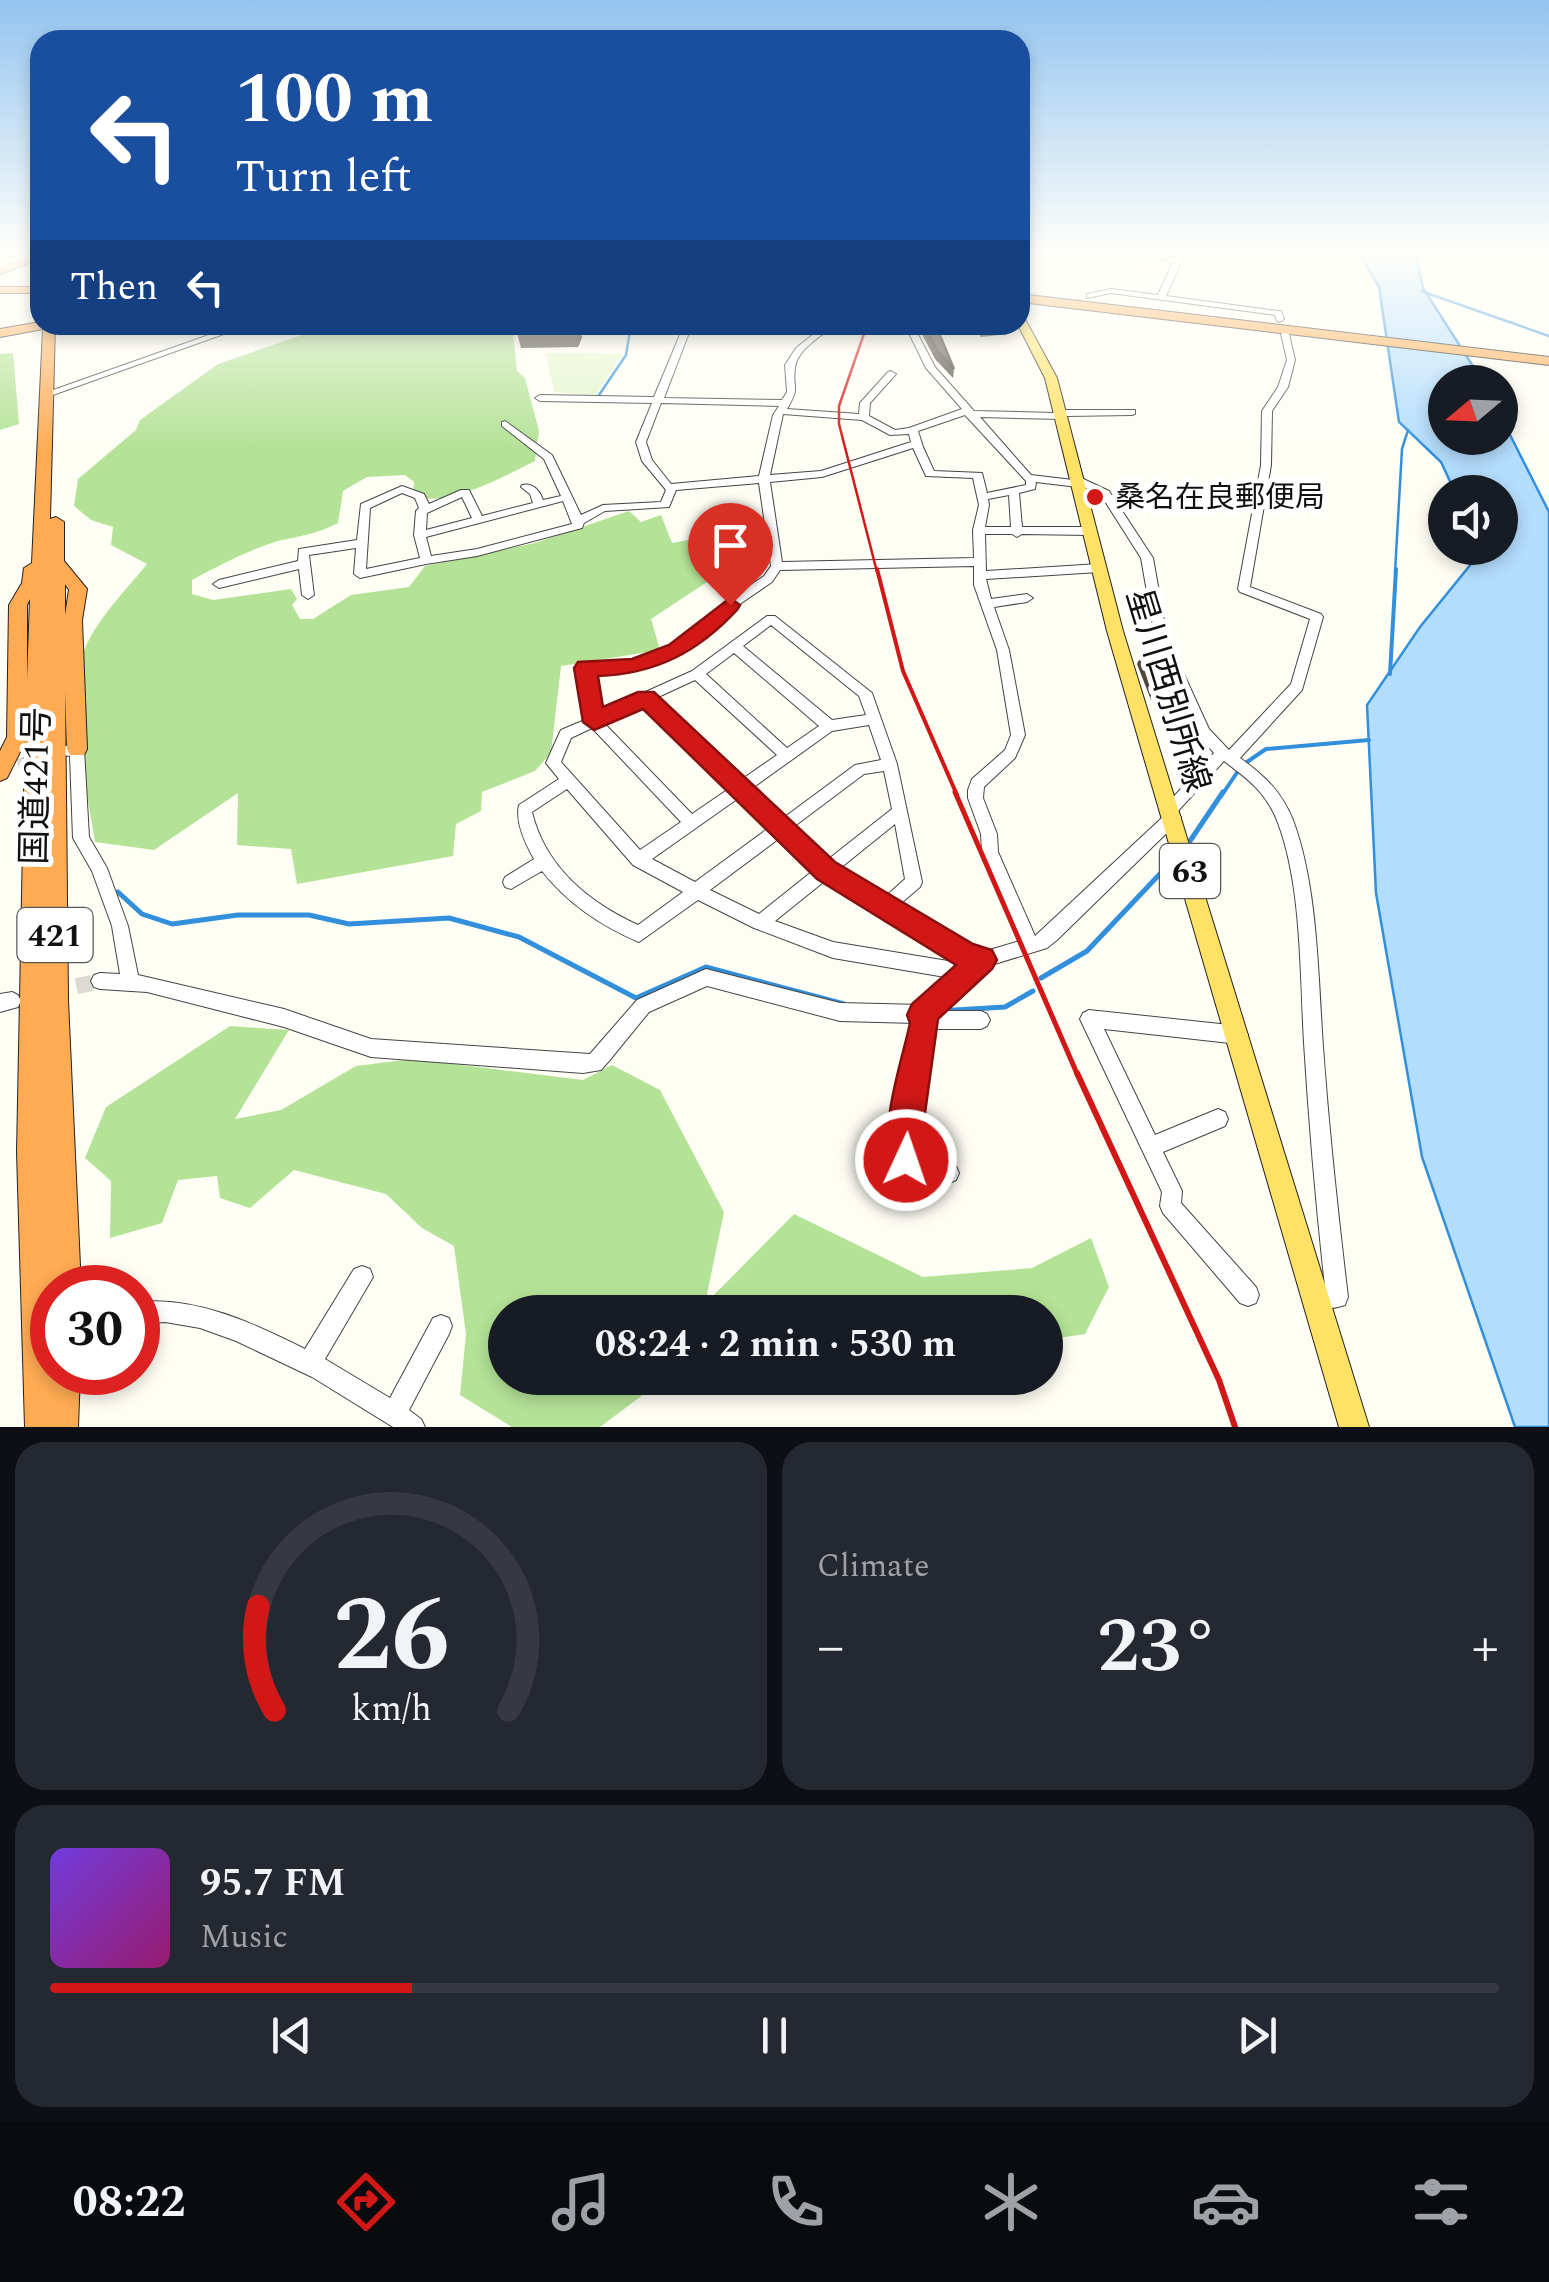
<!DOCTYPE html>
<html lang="en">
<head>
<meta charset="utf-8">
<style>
  body { margin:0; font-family:Spectral,"Noto Sans JP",serif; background:#242831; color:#f1f3f6; height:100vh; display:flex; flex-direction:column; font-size:38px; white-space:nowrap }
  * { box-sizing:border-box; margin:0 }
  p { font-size:32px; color:#9ea1a6 }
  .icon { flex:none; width:55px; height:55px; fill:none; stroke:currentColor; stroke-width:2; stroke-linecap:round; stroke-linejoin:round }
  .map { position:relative; height:1427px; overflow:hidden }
  .side { display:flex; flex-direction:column; gap:15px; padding:15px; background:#0d0f14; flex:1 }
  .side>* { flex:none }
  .top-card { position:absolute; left:30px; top:30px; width:1000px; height:305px; border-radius:30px; box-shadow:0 5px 15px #0003; background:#1a4fa0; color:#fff; overflow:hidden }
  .needle { width:65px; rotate:251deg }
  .controls { position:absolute; left:1428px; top:365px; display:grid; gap:20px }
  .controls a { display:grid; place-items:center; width:90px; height:90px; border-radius:50%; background:#171b24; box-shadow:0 5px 15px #0003; font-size:50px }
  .speed { position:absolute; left:30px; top:1265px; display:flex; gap:20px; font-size:50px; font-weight:700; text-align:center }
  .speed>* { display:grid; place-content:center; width:130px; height:130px; border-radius:50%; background:#171b24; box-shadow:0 5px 15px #0003; line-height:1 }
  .speed .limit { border:15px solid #d22; background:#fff; color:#111 }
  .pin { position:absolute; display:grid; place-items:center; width:85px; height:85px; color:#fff; margin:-102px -42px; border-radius:50% 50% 50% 0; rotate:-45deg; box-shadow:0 0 10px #0007 }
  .pin .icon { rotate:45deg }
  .me { position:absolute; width:110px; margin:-55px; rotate:3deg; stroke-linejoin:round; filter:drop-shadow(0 0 8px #0008) }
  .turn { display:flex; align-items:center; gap:35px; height:210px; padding:0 40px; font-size:45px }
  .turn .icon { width:130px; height:130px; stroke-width:2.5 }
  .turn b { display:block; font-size:70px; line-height:85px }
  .then { display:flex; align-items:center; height:95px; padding:0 40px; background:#0003; gap:20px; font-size:38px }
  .big { font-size:75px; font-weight:700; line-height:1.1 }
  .side .tile { flex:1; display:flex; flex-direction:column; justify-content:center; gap:15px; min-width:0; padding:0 35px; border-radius:30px; background:#242831 }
  .side .dial { align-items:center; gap:0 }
  .dial svg { height:260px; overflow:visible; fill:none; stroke:#363941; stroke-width:7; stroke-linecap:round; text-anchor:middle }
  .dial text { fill:#f1f3f6; stroke:none }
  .song { display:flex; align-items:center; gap:30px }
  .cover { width:120px; height:120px; border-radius:15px; background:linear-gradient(135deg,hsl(260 70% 55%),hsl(320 70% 35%)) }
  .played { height:10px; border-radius:5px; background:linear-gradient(90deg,#d21817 25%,#363941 25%) }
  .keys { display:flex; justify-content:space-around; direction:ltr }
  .heat { display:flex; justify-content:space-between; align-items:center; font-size:55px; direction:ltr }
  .side .tiles { flex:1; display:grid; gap:15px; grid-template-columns:1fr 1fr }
  .tile:last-child { grid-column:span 2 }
  .trip { position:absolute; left:488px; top:1295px; width:575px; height:100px; border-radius:50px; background:#171b24; box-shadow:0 5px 15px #0003; font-weight:700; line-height:100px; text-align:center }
  .dock { display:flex; height:160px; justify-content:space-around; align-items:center; background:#090b0e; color:#9ea1a6 }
  .dock .icon { width:70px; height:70px }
  .dock .active { color:#d21817 }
  .dock b { font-size:45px; color:#f1f3f6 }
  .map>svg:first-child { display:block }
  .farmland { fill:#f9f8d1 }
  .forest { fill:#b4e296 }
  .pitch { fill:#e5f5cc }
  .water { fill:#b3ddfd; stroke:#328fdc; stroke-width:2.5 }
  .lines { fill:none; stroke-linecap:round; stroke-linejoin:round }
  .stream-far2 { stroke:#328fdc; stroke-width:2.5 }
  .stream-far1 { stroke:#328fdc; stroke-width:4 }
  .stream { stroke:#328fdc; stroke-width:5 }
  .minor-tunnel-far1 { stroke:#dbdad3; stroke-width:14; stroke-dasharray:14 6; stroke-linecap:butt }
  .minor-tunnel { stroke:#dbdad3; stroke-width:16; stroke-dasharray:16 9; stroke-linecap:butt }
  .minor-casing { stroke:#444; stroke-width:2 }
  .major-casing { stroke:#222; stroke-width:2 }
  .highway-casing { stroke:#222; stroke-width:2 }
  .minor { fill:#fff; fill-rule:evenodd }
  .major { fill:#ffe265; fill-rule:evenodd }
  .highway { fill:#ffab53; fill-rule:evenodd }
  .rail-far3 { stroke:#d21817; stroke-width:2.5 }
  .rail-far2 { stroke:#d21817; stroke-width:4 }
  .rail-far1 { stroke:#d21817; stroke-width:5 }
  .rail { stroke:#d21817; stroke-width:6 }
  .wall { fill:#4e4741 }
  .shaded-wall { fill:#403935 }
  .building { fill:#5b524c; stroke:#403935; stroke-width:2.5 }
  .route { fill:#d21817; stroke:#88100f; stroke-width:2.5 }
  .poi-dot { fill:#d21817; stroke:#fff; stroke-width:4 }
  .labels { text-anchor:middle; stroke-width:10; stroke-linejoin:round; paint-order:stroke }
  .far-poi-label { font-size:30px; fill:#111; stroke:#fff; text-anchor:start }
  .shield { fill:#fff; stroke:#585858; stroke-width:2.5 }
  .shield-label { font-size:32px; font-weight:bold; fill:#111 }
  .street-label { font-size:35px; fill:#111; stroke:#fff }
</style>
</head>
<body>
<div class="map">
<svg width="1549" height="1427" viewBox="0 0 1549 1427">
  <rect width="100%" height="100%" fill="#fffef5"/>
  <polygon class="farmland" points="1088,251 1125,251 1173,261 1164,277 1122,268 1117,272 1100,269"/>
  <g class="forest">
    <path d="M 367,325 L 512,325 L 517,371 L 525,378 L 539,431 L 535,461 C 500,478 452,506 413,497 L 414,482 L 405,475 L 367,477 L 343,491 L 338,523 C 317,534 300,536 278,541 C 248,550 220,565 192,580 L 192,594 L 213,600 L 291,589 L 297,599 L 292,605 L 300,619 L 313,619 L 351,595 L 409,587 L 425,566 L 535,543 L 629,511 L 641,522 L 661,515 L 672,543 L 688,540 L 720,559 L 713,578 L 651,619 L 660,650 L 561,666 L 551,753 L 535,771 L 482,792 L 481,811 L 456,824 L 453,856 L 297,884 L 291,849 L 237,845 L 238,793 L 154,850 L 95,842 C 88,798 70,708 79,666 C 88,627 123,594 147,564 L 111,545 L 113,527 L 91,520 L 74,506 L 78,479 L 136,430 L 140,420 L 218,364 L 302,335 Z"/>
    <polygon points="13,353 19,424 0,430 0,354"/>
    <polygon points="230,1026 289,1030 235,1119 281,1110 356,1066 412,1059 583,1080 612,1065 660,1090 724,1212 705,1304 794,1214 923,1277 1032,1268 1091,1238 1109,1287 1085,1334 1045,1340 1045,1312 899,1312 804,1302 791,1312 505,1312 505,1378 688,1378 648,1391 600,1427 512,1427 460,1395 466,1334 454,1246 422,1228 386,1194 294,1170 250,1208 220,1198 217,1176 178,1180 162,1223 110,1238 111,1181 85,1158 106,1107"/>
  </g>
  <polygon class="pitch" points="546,353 622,354 595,396 554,392"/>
  <polygon class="water" points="1358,251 1415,251 1423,288 1483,382 1445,382 1445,438 1500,438 1500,415 1549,512 1549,1427 1515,1427 1422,1157 1376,893 1367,705 1420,627 1484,548 1500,548 1500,492 1455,492 1441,462 1399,422 1379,287"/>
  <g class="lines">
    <g class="stream-far2">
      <polyline points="1421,291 1549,336"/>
      <polyline points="597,398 626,355 631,325"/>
      <polyline points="1395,572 1402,449 1408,430"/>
    </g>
    <g class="stream-far1">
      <polyline points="1390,674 1396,569"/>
      <polyline points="1244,764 1266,749 1369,740"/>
      <polyline points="1222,795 1238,771"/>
    </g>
    <g class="stream">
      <polyline points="1190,841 1223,792"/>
      <polyline points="118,892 142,914 172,924 238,915 309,915 349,924 449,918 519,937 636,998 706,967 844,1004"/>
      <polyline points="1041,978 1087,951 1174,859"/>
      <polyline points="938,1011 1005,1007 1033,991"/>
    </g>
    <polyline class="minor-tunnel-far1" points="18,766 43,759"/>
    <polyline class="minor-tunnel" points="52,992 100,981"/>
    <defs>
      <g id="minor">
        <polygon points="28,251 39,251 0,268 0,263"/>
        <polygon points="1127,251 1142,251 1175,258 1178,251 1186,251 1166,296 1278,311 1281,311 1284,319 1280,322 1277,321 1275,315 1111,293 1087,298 1087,294 1111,289 1158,295 1173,262"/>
        <polygon points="237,325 249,325 50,396 42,394"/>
        <path d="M 684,325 L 692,325 L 664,398 L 782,400 L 787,392 L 785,365 L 796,348 L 825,325 L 834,325 C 821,337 797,349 795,368 C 792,391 801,385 787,409 L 859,414 L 860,403 L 888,372 L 891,371 L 896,374 L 870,403 L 869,416 L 895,430 L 909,428 L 962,409 L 926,368 L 905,325 L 913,325 L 935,367 L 974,411 L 1056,413 L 1061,410 L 1135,410 L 1135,414 L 1132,415 L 1066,416 L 1061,419 L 980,417 L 1031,475 L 1073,480 L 1073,477 L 1077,476 L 1109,491 L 1153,558 L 1167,637 L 1209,729 L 1229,750 L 1291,684 L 1310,619 L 1240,592 L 1238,589 L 1261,465 L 1262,411 L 1278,387 L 1287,360 L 1281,334 L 1285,331 L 1289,334 L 1295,360 L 1288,387 L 1272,411 L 1271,465 L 1250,587 L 1321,614 L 1323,617 L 1302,690 L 1240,758 C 1265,776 1281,791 1293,820 C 1318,887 1318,976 1323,1047 C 1329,1130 1338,1214 1348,1297 L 1345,1305 C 1333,1309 1321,1310 1309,1306 L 1306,1298 L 1309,1290 L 1325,1287 C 1316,1205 1309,1124 1304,1043 C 1300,974 1302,887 1278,823 C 1267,793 1248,779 1224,761 L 1177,812 L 1181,817 L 1178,822 L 1057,940 L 1047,948 L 988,966 L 941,1011 L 981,1011 L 987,1014 L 990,1020 L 987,1026 L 981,1029 L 933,1029 L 917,1113 L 916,1153 L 956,1166 L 959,1173 L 956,1180 L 949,1183 L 899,1167 L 896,1160 L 897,1113 L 916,1023 L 840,1021 L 707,986 L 649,1012 L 609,1061 L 601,1070 L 583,1073 L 371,1057 L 284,1027 L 147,992 L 100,989 L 94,987 L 91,981 L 94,975 L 100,973 L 120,974 L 112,926 L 92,871 L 73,838 L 70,756 L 63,755 L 61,751 L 63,747 L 77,743 L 82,745 L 84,749 L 89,837 L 107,868 L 128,926 L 138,975 L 284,1009 L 371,1039 L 590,1054 L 637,1000 L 706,969 L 840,1003 L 922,1005 L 951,978 L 833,958 L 754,928 L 698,900 L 639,942 C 601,926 567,903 542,871 L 511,889 L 505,887 L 503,882 L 505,877 L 534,859 C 525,843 515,822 519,805 L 559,779 L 546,763 L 559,734 L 561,730 L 587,719 L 576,670 L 578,667 L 632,662 L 680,643 L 726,602 L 764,576 L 771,566 L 759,483 L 676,490 L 669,507 L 605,511 L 584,523 L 582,528 L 477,556 L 426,564 L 360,578 L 354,574 L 356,548 L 309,555 L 314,595 L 308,599 L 302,595 L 299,569 L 219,588 L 213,584 L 219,580 L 298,561 L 299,549 L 357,540 L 361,504 L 402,486 L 424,494 L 429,504 L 461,490 L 469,490 L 482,516 L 533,503 L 530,494 L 521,487 L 522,485 C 533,482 540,491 543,500 L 561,496 L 544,459 L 502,426 L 502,422 L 505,421 L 552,455 L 581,515 L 603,505 L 661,502 L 666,490 L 642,461 L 636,442 L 652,403 L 540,401 L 535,398 L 540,395 L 654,397 ZM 661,403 L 779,406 L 773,415 L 759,476 L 671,484 L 652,460 L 646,442 ZM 783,414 L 862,420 L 890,435 L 909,434 L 911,442 L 821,471 L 770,475 ZM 965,415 L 1026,481 L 1026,485 L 987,493 L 982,473 L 934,471 L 923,447 L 918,431 ZM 913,448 L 926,476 L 973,478 L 979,505 L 973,530 L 974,558 L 782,562 L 770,482 L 822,477 ZM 1036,482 L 1078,487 L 1082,486 L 1101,495 L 1141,558 L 1155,637 L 1196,732 L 1214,753 L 1165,806 L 1162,810 L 1165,815 L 1035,936 L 998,852 L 997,834 L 983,798 L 984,787 L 1015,758 L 1025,735 L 1009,650 L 994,607 L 1027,602 L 1033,598 L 1027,594 L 991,599 L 986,579 L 1099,572 L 1105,568 L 1099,564 L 986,571 L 985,534 L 1012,534 L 1017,537 L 1022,534 L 1089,535 L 1095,531 L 1089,527 L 1022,527 L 1019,493 L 1035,489 ZM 402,493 L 415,498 L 419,508 L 416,511 L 414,535 L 420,558 L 366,569 L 370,508 ZM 1009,495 L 1011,527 L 985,527 L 989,505 L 988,499 ZM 462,497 L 472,518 L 426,530 L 427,513 ZM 563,501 L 572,524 L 477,549 L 431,556 L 426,537 ZM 974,566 L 974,585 L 997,650 L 1011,735 L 1005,750 L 972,779 L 968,790 L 968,798 L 981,834 L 982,852 L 1020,941 L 979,953 L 899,905 L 920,887 L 922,882 L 897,764 L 872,693 L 775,616 L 767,616 L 692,671 L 599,713 L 591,674 L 633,672 L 690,649 L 734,608 L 772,582 L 780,570 ZM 771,625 L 859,696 L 866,715 L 832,720 L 743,646 ZM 734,653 L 819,726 L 787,748 L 706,674 ZM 695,680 L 777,755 L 741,780 L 656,698 ZM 645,704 L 730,788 L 692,814 L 604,723 ZM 869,725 L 881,760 L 855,765 L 782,819 L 751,789 L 832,731 ZM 592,728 L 681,822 L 640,850 L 561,762 L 571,738 ZM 884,771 L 892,809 L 826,861 L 792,828 L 864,774 ZM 567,789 L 633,865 L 683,892 L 638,925 C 588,902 545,866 532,812 ZM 740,797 L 770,827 L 695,882 L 652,859 ZM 895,824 L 905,879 L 885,897 L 838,870 ZM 781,837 L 814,870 L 759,914 L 710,890 ZM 826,880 L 954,956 L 948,961 L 833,942 L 775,921 Z"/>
        <polygon points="12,992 18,995 21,1001 18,1007 0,1012 0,994"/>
        <polygon points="1089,1010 1239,1026 1245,1029 1248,1035 1245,1041 1239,1044 1104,1029 1155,1135 1218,1109 1225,1112 1228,1119 1225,1126 1163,1152 1182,1191 1181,1203 1256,1287 1259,1295 1256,1303 1248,1306 1240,1303 1163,1213 1160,1206 1162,1192 1080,1019 1083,1013"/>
        <path d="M 362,1266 L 370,1269 L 373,1277 L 325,1359 L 390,1398 L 433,1318 L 441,1315 L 449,1318 L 452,1326 L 449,1334 L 409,1410 L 421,1419 L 425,1427 L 393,1427 L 312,1377 L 236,1341 L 200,1328 L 165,1322 L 138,1324 L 138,1302 C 196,1296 253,1323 305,1349 L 354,1269 Z"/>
      </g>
      <polygon id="major" points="1020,316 1025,319 1057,378 1123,631 1369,1427 1339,1427 1107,631 1045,378 1018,325"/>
      <g id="highway">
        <polygon points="40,252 40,259 0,274 0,267"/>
        <rect x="0" y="287" width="40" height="6"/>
        <polygon points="1020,294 1549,357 1549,365 1020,302"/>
        <path d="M 40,322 L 40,325 L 55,325 L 50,519 L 56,517 L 64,522 L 64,561 L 87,589 L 82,620 L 87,749 L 84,755 L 70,755 L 67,749 L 65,691 L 68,1000 L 81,1288 L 52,1288 L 52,1296 L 51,1292 L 52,1372 L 80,1372 L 78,1427 L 25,1427 L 17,1152 L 25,742 L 7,778 L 0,781 L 0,751 L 7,737 L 9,605 L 22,583 L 24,568 L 32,563 L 43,329 L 0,337 L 0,329 ZM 65,584 L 69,590 L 65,615 ZM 30,599 L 30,600 L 27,680 L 27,605 Z"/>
      </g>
    </defs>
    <use href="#minor" class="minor-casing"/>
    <use href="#major" class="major-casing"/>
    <use href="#highway" class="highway-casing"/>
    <use href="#minor" class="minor"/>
    <use href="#major" class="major"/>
    <use href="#highway" class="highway"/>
    <polyline class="rail-far3" points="867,325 839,406 839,424 877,572"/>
    <polyline class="rail-far2" points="877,569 903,671 957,795"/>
    <polyline class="rail-far1" points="955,792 1078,1076"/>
    <polyline class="rail" points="1077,1073 1219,1380 1235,1427"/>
  </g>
  <g class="wall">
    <polygon points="515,325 579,325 582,337 578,347 521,348"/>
    <polygon points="972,325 1011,325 1009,334 981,337"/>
    <polygon points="924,327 954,369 953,378 935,359 923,336"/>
    <polygon points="1145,648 1184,681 1176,697 1151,700 1137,664"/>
  </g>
  <polygon class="shaded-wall" points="575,325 579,325 582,337 578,347"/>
  <g class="building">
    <polygon points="515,325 575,325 574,327 516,328"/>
    <polygon points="936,326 954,369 937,350 924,327"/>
    <polygon points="1162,646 1184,681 1159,684 1145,648"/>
  </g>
  <linearGradient id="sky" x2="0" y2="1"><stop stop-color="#93c4f0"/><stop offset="0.56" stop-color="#fffffa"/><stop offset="1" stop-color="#fffffa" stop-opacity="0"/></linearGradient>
  <rect width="1549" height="451" fill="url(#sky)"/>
  <path class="route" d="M 730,598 L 740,605 L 737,610 C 698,652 656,674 598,676 L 603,707 L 638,692 L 654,692 L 835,862 L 973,944 L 992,950 L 997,960 L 992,969 L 938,1019 L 917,1171 L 906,1176 L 894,1171 C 877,1129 901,1066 910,1023 L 907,1015 L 912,1004 L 956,965 L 817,879 L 643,709 L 594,730 L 583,722 L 574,668 L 578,662 L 632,659 L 669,645 Z"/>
  <circle class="poi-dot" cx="1095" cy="497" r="10"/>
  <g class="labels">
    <g class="far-poi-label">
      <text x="1115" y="507">桑名在良郵便局</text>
    </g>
    <g class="shield">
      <rect x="1160" y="844" width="60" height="54" rx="8"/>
      <rect x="17.5" y="908" width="75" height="54" rx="8"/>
    </g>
    <g class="shield-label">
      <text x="1190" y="882">63</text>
      <text x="55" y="946">421</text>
    </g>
    <g class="street-label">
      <text transform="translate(1169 690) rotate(73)" y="12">星川西別所線</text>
      <text transform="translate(35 786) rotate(-89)" y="12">国道421号</text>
    </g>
  </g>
</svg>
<div class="controls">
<a><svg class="needle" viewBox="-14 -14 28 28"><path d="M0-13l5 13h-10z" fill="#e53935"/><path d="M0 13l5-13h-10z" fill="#9ea1a6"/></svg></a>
<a><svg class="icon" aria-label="sound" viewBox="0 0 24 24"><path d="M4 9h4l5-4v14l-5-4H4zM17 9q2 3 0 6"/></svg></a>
</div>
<div class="speed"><div class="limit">30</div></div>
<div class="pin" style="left:730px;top:605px;background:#d93025"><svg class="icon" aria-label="arrive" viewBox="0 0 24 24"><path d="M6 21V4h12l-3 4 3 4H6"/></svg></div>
<svg class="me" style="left:906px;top:1160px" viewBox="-20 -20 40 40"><circle r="17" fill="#d21817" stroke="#fff" stroke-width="3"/><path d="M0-11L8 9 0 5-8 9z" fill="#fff"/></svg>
<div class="trip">08:24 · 2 min · 530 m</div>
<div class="top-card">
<div class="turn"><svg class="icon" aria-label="left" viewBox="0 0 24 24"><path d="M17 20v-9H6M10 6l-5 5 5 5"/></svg><div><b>100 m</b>Turn left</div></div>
<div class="then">Then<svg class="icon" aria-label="left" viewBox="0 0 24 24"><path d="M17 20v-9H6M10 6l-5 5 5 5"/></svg></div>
</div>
</div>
<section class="side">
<div class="tiles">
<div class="tile dial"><svg viewBox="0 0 100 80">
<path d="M14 69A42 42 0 1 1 86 69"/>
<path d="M14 69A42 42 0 0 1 9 37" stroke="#d21817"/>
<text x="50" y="56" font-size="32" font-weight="700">26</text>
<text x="50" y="72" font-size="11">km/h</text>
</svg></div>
<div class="tile"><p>Climate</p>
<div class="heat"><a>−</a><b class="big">23°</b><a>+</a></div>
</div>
<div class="tile">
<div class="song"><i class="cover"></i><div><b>95.7 FM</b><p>Music</p></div></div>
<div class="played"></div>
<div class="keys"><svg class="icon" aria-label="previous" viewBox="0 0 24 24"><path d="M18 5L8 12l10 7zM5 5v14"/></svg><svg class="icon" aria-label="pause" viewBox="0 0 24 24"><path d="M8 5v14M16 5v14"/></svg><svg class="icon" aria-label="next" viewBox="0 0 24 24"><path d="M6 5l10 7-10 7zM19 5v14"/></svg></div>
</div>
</div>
</section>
<nav class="dock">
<b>08:22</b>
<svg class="icon active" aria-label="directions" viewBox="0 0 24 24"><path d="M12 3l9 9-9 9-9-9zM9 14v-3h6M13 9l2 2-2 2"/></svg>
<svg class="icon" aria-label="music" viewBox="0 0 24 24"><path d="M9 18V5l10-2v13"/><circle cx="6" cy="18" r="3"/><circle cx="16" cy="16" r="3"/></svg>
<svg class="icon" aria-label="phone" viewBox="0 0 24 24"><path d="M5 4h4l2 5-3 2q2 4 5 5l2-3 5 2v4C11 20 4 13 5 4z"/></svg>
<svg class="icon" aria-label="climate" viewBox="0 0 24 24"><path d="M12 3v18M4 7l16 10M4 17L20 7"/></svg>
<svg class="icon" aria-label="car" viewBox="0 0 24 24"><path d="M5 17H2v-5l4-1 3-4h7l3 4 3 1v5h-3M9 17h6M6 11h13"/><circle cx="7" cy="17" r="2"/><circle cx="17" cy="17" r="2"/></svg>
<svg class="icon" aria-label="filters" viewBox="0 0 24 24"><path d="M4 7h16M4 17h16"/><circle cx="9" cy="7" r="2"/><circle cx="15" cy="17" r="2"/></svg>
</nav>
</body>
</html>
